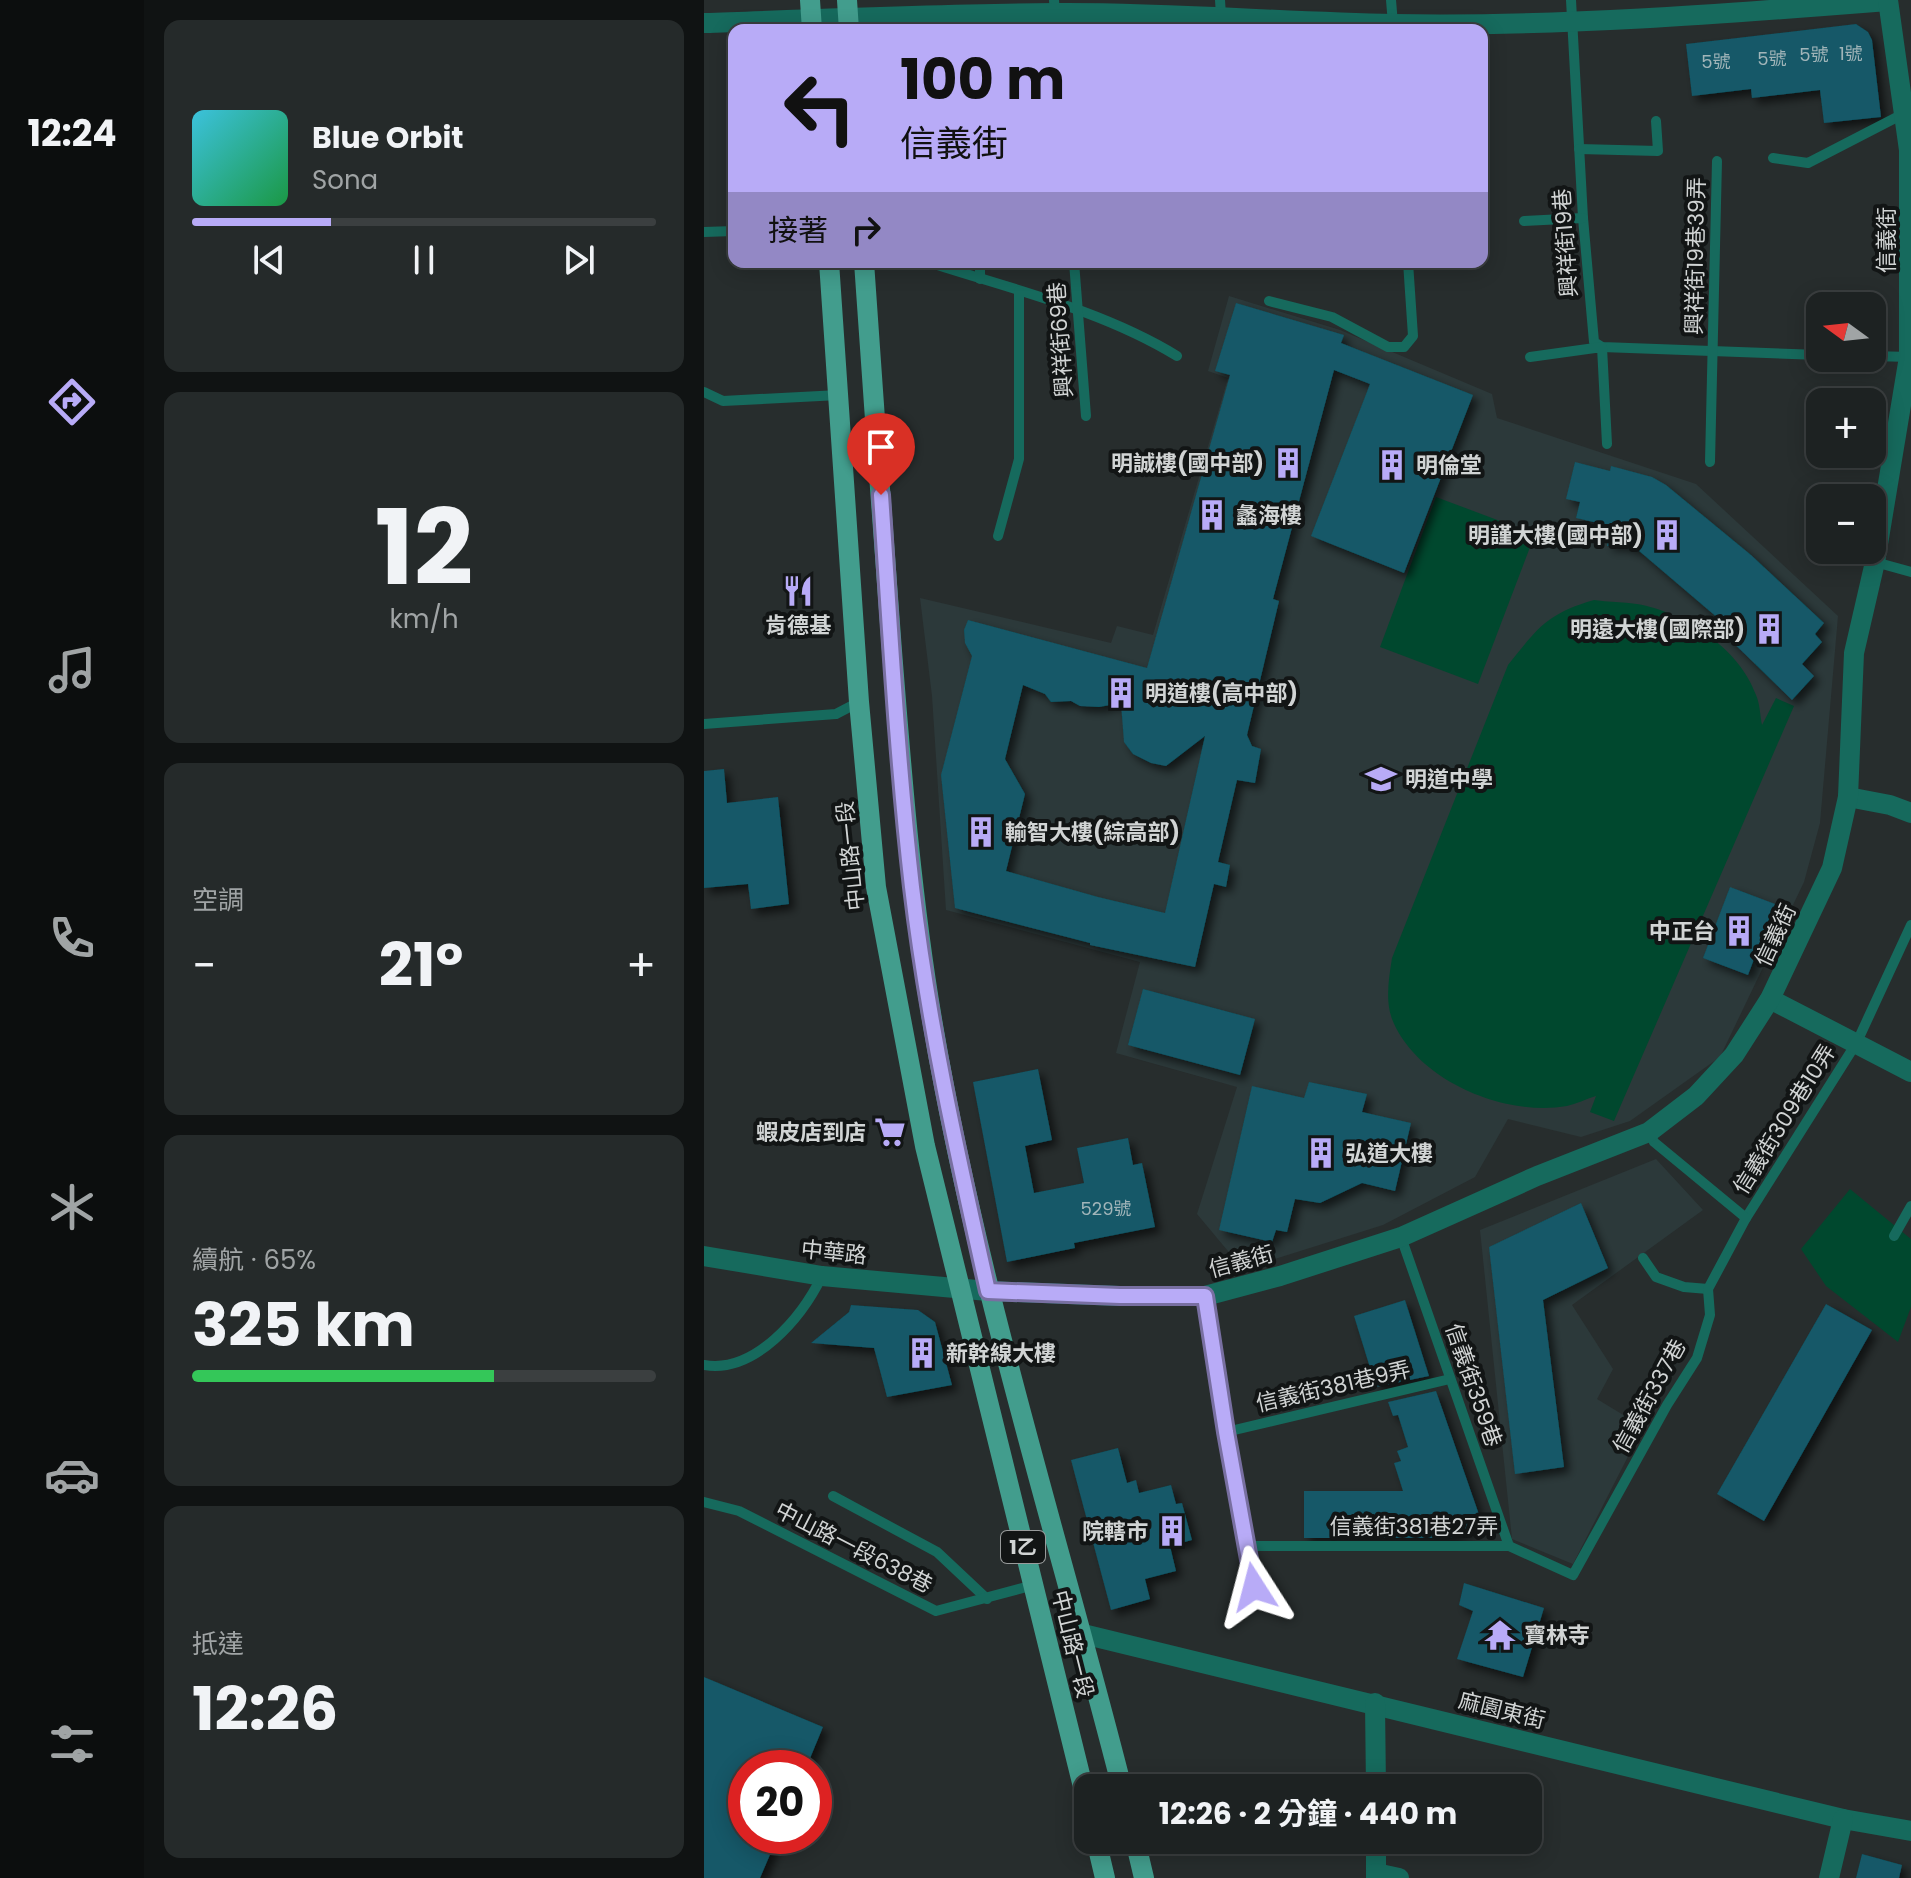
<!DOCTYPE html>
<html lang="zh-TW">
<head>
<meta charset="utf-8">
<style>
  body { margin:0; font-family:Poppins,"Noto Sans TC",sans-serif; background:#252a2a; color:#f1f3f6; height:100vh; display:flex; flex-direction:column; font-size:30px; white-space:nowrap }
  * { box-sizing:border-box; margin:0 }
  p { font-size:26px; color:#a0a4a5 }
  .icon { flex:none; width:44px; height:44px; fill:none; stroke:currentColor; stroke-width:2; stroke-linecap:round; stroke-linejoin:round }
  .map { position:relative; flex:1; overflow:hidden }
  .details { display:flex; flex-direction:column; gap:20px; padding:20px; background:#101313; width:560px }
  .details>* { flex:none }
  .hud { position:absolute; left:24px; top:24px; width:760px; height:244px; border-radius:16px; box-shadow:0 4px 20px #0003,0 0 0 2px #3b3f40; background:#b8abf7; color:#111; overflow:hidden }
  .needle { width:52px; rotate:285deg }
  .controls { position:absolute; left:1102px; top:292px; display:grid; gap:16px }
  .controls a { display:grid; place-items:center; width:80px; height:80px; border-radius:16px; background:#1d2222; box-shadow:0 4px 20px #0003,0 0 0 2px #3b3f40; font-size:40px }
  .speed { position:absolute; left:24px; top:1750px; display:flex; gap:16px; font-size:40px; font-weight:700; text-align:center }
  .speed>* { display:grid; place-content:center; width:104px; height:104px; border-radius:50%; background:#1d2222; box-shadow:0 4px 20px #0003,0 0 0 2px #3b3f40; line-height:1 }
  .speed .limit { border:12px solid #d22; background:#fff; color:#111 }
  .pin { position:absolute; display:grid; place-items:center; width:68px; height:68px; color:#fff; margin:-82px -34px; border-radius:50% 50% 50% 0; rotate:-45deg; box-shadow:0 0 8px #0007 }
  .pin .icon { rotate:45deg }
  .me { position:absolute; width:88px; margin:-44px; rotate:351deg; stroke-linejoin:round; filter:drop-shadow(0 0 6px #0008) }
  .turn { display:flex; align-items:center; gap:28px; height:168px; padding:0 40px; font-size:36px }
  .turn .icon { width:104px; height:104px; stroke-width:2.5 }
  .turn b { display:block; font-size:56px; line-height:68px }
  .then { display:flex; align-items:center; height:76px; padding:0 40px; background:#0003; gap:16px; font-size:30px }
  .big { font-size:60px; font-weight:700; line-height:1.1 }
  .details .tile { flex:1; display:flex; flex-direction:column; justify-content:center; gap:12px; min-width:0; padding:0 28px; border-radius:16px; background:#252a2a }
  .details .dial { align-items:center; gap:0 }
  .dial b { font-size:104px; line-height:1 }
  .song { display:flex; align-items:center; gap:24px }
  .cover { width:96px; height:96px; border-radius:12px; background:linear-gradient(135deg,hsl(190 70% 55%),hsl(140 70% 35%)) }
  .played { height:8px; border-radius:4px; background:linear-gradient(90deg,#b8abf7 30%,#3b3f40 30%) }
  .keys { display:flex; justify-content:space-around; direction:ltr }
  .heat { display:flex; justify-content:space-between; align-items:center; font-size:44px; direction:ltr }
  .charge { height:12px; border-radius:6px; background:linear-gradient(90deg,#34c759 65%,#3b3f40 0) }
  .trip { position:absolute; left:370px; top:1774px; width:468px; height:80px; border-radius:16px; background:#1d2222; box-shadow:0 4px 20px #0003,0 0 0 2px #3b3f40; font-weight:700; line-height:80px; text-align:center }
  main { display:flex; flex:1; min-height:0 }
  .menu { display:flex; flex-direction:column; width:144px; justify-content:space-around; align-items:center; background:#0c0e0e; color:#a0a4a5 }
  .menu .icon { width:56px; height:56px }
  .menu .active { color:#b8abf7 }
  .menu b { font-size:36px; color:#f1f3f6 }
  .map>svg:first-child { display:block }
  .built { fill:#2c393a }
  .green { fill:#00482e }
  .building { fill:#125867; fill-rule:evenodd; filter:url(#shadow) }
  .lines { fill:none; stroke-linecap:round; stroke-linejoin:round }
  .lane { stroke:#166a5d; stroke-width:10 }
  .street { stroke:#166a5d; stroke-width:20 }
  .primary { stroke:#429d8d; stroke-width:20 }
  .route-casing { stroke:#786fa1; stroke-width:20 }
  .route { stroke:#b8abf7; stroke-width:14 }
  .labels { text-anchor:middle; stroke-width:8; stroke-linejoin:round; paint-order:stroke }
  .number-label { font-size:18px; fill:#a1b5b9 }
  .shield { fill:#121515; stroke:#989b9b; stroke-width:2 }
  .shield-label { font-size:20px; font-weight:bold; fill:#d1d4d4 }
  .street-label { font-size:22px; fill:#d1d4d4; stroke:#121515 }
  .poi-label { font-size:22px; font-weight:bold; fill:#d1d4d4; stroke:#121515; text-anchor:start }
</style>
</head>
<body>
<main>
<nav class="menu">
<b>12:24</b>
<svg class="icon active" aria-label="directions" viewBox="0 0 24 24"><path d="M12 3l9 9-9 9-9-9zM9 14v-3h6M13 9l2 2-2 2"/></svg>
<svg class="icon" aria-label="music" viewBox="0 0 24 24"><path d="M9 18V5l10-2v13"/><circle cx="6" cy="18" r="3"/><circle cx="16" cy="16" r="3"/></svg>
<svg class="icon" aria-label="phone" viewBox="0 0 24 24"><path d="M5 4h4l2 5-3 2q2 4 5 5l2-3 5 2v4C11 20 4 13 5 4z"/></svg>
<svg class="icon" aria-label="climate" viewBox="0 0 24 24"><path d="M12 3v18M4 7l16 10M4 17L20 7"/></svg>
<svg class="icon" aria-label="car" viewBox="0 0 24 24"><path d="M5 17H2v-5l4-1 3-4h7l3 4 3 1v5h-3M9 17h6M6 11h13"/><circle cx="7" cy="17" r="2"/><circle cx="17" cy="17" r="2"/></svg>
<svg class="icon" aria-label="filters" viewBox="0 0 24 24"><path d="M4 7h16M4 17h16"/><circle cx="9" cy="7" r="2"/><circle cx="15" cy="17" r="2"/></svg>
</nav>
<section class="details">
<div class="tile">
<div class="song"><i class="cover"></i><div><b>Blue Orbit</b><p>Sona</p></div></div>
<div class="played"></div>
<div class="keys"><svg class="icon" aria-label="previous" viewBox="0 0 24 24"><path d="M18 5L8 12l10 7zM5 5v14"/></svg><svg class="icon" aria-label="pause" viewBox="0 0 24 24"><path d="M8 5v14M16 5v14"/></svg><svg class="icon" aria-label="next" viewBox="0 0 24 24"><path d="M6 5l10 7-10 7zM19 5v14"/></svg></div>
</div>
<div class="tile dial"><b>12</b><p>km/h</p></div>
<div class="tile"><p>空調</p>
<div class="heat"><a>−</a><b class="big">21°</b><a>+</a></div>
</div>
<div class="tile"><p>續航 · 65%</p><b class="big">325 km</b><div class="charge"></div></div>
<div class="tile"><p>抵達</p><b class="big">12:26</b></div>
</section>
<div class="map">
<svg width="1207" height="1878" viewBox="0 0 1207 1878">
  <defs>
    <filter id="shadow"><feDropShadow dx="5.5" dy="5.5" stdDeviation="4" flood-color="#0009"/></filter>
  </defs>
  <rect width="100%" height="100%" fill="#272d2d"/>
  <g class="built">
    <polygon points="525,296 636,330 788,394 793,418 992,484 1134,616 1116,823 1100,882 1016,1057 926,1121 877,1137 804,1119 771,1177 679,1225 539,1269 493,1214 533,1087 412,1053 436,962 242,910 228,696 216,598 407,643 413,626 449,635 524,378 504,371"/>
    <polygon points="952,1159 999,1210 868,1305 909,1369 893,1399 939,1427 869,1564 808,1539 776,1230"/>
  </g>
  <g class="green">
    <polygon points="732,497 831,534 774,684 676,647"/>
    <path d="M 890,600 C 904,602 919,602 933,604 C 980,612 1036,649 1052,695 C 1056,704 1056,715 1058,725 L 1072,698 L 1090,706 L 910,1121 L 886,1112 L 892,1096 C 882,1099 872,1104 863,1106 C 800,1117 712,1080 688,1019 C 681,1000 685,977 688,958 L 804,665 C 834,628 842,614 890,600 Z"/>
    <polygon points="1146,1189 1207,1239 1207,1307 1194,1342 1122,1286 1097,1249"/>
  </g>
  <g class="building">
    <polygon points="1152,24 1164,32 1168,40 1177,117 1120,123 1116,90 1048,98 1047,89 988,96 982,44"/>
    <path d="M 532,303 L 640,335 L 637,343 L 769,395 L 700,573 L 607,536 L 666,384 L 630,370 L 569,599 L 575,601 L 543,735 L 548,746 L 557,749 L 551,783 L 533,780 L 514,862 L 526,865 L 522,887 L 510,884 L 491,967 L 386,945 L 386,943 L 251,908 L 237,775 L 268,656 L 261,643 L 260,630 L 264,620 L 443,668 L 526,375 L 511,371 ZM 319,685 L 341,694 L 347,702 L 367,701 L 376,706 L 395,707 L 417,703 L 420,742 L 429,754 L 447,763 L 462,766 L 501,736 L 461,913 L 394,897 L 302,871 L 321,794 L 301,759 Z"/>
    <polygon points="871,462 906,471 907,466 948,477 962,485 1047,555 1120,623 1111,634 1118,642 1098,664 1110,676 1088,700 1010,624 1015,619 934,550 916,545 903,546 907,526 872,518 876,502 862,499"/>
    <polygon points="20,769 23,803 74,797 85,904 47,909 44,884 0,888 0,771"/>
    <polygon points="1026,887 1071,904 1044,975 999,958"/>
    <polygon points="439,989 551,1019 536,1075 424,1045"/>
    <polygon points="334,1069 348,1140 321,1146 330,1193 380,1183 373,1148 424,1138 429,1165 438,1163 451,1227 370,1243 371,1248 303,1262 269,1082"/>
    <polygon points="605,1082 663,1094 658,1112 707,1123 691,1191 658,1183 616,1203 591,1199 583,1232 572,1230 568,1242 515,1230 548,1086 600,1098"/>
    <polygon points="877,1203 904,1268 839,1300 860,1467 811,1474 785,1247"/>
    <polygon points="701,1300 725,1376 672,1387 650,1316"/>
    <polygon points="1122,1304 1168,1330 1060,1521 1013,1494"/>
    <polygon points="147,1305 214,1310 231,1322 248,1385 183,1397 170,1348 107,1343 145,1312"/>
    <polygon points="732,1391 779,1526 747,1538 600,1538 600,1491 699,1491 690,1463 697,1461 693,1451 704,1447 694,1415 689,1416 684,1402"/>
    <polygon points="414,1448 423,1483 432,1480 435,1493 467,1485 472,1504 478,1503 488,1540 466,1546 472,1571 441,1579 446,1599 407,1610 367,1460"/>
    <polygon points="760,1583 840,1608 819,1677 753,1659 769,1611 755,1605"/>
    <polygon points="0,1677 119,1727 102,1768 42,1768 42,1836 74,1836 56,1878 0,1878"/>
    <polygon points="1158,1854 1198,1865 1195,1878 1152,1878"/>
  </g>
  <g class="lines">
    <g class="lane">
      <polyline points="350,0 352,30"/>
      <polyline points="516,0 518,30"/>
      <polyline points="687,0 689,24"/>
      <polyline points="867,0 879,218 890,342 898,347 1116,355"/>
      <polyline points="875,149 954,151 952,121"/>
      <polyline points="1069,158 1104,163 1199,114"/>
      <polyline points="820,221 879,218"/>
      <polyline points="0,232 30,231"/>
      <path d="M 224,262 C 307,289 398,310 473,356"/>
      <polyline points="276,262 276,279"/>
      <polyline points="370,262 382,416"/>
      <polyline points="565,301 628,317 684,347 700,347 709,336 704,262"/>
      <polyline points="1168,356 1206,357"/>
      <polyline points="826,357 898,347 903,444"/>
      <polyline points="0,392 19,401 135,395"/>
      <polyline points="1006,462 1013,161"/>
      <polyline points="294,536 315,459 315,291"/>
      <polyline points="1171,562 1207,572"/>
      <polyline points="0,724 132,714 155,702"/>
      <polyline points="1042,1218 1153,1042 1207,925"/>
      <polyline points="1190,1236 1207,1206"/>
      <polyline points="697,1237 805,1546"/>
      <polyline points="939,1258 952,1277 980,1287 1004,1289"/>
      <polyline points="501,1296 522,1432 550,1587"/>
      <path d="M 0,1365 C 51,1374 98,1317 118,1276"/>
      <polyline points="522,1432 746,1379"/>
      <polyline points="129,1496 233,1552 283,1599"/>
      <polyline points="0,1502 35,1511 232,1611 330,1585"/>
      <polyline points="544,1546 805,1546 869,1575 963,1405 993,1358 1006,1315 1004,1289 1042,1218 950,1142 945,1132"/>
    </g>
    <g class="street">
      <path d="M 0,23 C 117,19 234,14 351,13 C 464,12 576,22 689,24 C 854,27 1019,14 1184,1"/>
      <polyline points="1144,797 1186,805 1207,813"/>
      <polyline points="1066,999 1207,1072"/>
      <polyline points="0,1256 118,1276 284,1291 416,1296 501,1296 576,1276 697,1237 833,1176 945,1132 992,1096 1030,1055 1066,999 1128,868 1144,797 1150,653 1171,562 1205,357 1205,150 1184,0"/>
      <polyline points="379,1634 1139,1819 1207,1831"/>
      <polyline points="671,1703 672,1788"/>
      <polyline points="672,1840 672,1878"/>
      <polyline points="672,1873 695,1878"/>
      <polyline points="1125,1878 1139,1819"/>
    </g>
    <g class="primary">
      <polyline points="106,0 108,30"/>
      <polyline points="143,0 145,30"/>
      <polyline points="125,262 155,702 172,887 221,1146 384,1807"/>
      <path d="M 160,262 C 169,392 178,521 188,651 C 198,778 208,905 230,1031 C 274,1287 354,1536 418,1788"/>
      <polyline points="392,1840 401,1878"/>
      <polyline points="431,1840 440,1878"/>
    </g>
  </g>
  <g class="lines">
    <defs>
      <path id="route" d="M 177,495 C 186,625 193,757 208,887 C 224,1023 254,1157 284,1291 L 416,1296 L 501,1296 L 522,1432 L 550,1587"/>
    </defs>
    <use href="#route" class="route-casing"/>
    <use href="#route" class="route"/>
  </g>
  <defs>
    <symbol id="building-bare" viewBox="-9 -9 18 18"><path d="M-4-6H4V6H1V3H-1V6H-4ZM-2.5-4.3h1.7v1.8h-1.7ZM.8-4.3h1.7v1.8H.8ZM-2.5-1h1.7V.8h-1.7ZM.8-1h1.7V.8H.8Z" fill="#b8abf7" stroke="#121515" stroke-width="2.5" paint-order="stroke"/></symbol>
    <symbol id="restaurant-bare" viewBox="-9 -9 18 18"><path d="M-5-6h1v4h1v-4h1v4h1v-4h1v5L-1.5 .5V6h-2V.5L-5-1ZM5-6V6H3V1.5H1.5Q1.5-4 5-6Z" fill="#b8abf7" stroke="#121515" stroke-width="2.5" paint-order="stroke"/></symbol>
    <symbol id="school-bare" viewBox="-9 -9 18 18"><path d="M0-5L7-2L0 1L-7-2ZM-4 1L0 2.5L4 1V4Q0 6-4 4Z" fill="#b8abf7" stroke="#121515" stroke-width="2.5" paint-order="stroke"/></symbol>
    <symbol id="supermarket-bare" viewBox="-9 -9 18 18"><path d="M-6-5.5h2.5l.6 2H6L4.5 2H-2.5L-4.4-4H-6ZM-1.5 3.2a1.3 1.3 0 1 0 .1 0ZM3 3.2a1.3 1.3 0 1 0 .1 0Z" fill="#b8abf7" stroke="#121515" stroke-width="2.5" paint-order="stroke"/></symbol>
    <symbol id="temple-bare" viewBox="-9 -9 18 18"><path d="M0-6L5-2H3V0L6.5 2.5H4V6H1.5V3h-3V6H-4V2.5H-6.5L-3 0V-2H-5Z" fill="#b8abf7" stroke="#121515" stroke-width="2.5" paint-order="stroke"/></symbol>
  </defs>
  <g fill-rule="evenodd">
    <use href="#building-bare" x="562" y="441" width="44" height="44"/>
    <use href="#building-bare" x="666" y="443" width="44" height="44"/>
    <use href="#building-bare" x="486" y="493" width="44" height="44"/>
    <use href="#building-bare" x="941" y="513" width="44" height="44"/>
    <use href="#restaurant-bare" x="72" y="569" width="44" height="44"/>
    <use href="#building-bare" x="1043" y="607" width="44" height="44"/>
    <use href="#building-bare" x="395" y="671" width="44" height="44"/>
    <use href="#school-bare" x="655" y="757" width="44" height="44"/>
    <use href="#building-bare" x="255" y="810" width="44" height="44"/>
    <use href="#building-bare" x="1013" y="909" width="44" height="44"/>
    <use href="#supermarket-bare" x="164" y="1110" width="44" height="44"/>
    <use href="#building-bare" x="595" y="1131" width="44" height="44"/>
    <use href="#building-bare" x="196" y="1331" width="44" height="44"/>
    <use href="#building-bare" x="446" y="1509" width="44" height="44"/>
    <use href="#temple-bare" x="774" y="1613" width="44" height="44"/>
  </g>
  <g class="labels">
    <g class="number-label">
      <text x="1147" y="60">1號</text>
      <text x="1110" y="61">5號</text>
      <text x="1068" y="65">5號</text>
      <text x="1012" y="68">5號</text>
      <text x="402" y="1215">529號</text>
    </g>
    <rect class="shield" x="297" y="1531" width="44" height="32" rx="6"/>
    <g class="shield-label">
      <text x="319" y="1554">1乙</text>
    </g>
    <g class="street-label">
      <text transform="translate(1182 240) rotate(-90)" y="8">信義街</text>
      <text transform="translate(861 243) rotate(-94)" y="8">興祥街19巷</text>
      <text transform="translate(991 256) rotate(-89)" y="8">興祥街19巷39弄</text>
      <text transform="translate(356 340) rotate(-94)" y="8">興祥街69巷</text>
      <text transform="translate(146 856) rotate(-96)" y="8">中山路一段</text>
      <text transform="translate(1071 935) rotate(-65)" y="8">信義街</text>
      <text transform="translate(1080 1119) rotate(-58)" y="8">信義街309巷10弄</text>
      <text transform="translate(130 1252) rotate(6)" y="8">中華路</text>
      <text transform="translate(537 1261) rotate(-15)" y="8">信義街</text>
      <text transform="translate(770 1385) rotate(71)" y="8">信義街359巷</text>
      <text transform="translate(629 1386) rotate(-13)" y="8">信義街381巷9弄</text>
      <text transform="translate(945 1396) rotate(-61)" y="8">信義街337巷</text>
      <text x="710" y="1534">信義街381巷27弄</text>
      <text transform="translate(150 1547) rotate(27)" y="8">中山路一段638巷</text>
      <text transform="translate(369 1644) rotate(76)" y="8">中山路一段</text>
      <text transform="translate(798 1710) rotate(14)" y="8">麻園東街</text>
    </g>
    <g class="poi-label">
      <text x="560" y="471" text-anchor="end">明誠樓(國中部)</text>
      <text x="712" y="473">明倫堂</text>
      <text x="532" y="523">蠡海樓</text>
      <text x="939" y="543" text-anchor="end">明謹大樓(國中部)</text>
      <text x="94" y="633" text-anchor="middle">肯德基</text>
      <text x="1041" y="637" text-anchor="end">明遠大樓(國際部)</text>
      <text x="441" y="701">明道樓(高中部)</text>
      <text x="701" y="787">明道中學</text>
      <text x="301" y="840">輸智大樓(綜高部)</text>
      <text x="1011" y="939" text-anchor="end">中正台</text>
      <text x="162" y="1140" text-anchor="end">蝦皮店到店</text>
      <text x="641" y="1161">弘道大樓</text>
      <text x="242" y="1361">新幹線大樓</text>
      <text x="444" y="1539" text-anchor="end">院轄市</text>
      <text x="820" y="1643">寶林寺</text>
    </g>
  </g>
</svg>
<div class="controls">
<a><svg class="needle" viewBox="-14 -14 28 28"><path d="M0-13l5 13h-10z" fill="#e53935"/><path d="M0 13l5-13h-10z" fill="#a0a4a5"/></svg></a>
<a>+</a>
<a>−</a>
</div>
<div class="speed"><div class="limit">20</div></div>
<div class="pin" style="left:177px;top:495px;background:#d93025"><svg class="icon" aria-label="arrive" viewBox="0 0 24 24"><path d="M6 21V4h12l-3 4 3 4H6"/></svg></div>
<svg class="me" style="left:550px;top:1587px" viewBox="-20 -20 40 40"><path d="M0-17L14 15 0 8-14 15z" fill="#b8abf7" stroke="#fff" stroke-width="4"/></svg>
<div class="trip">12:26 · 2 分鐘 · 440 m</div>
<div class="hud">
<div class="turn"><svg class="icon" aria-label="left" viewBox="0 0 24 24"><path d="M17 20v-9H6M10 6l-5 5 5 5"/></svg><div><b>100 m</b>信義街</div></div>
<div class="then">接著<svg class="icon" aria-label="right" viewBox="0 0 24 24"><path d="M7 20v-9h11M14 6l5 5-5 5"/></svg></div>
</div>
</div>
</main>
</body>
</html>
